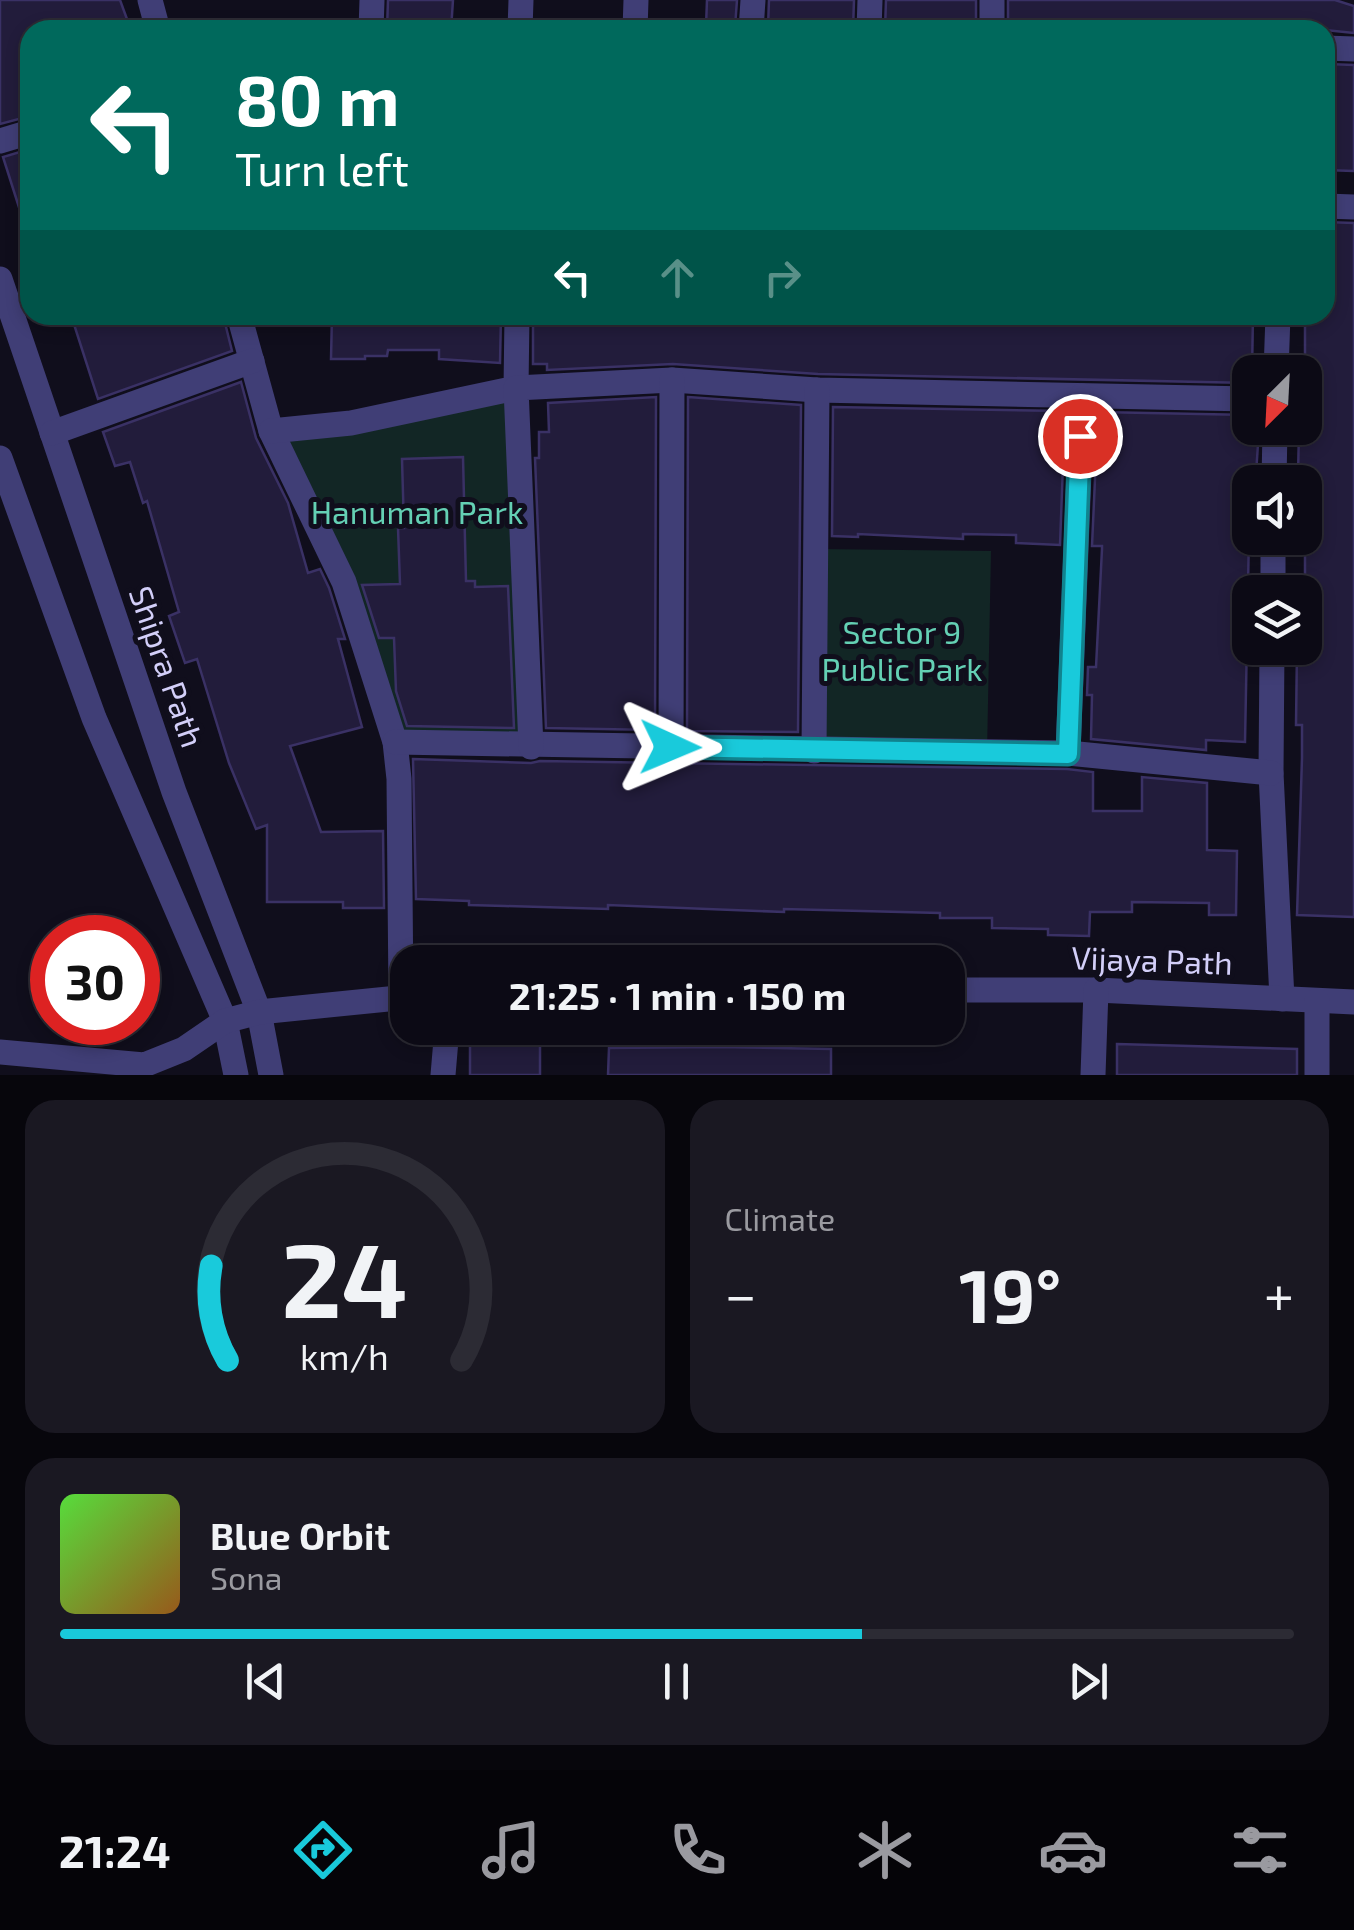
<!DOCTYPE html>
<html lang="en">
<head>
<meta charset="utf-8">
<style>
  body { margin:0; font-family:"Exo 2",sans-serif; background:#1a1822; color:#f1f3f6; height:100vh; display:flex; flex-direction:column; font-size:38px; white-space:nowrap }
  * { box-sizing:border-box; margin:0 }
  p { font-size:32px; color:#9a9aa0 }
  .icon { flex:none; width:55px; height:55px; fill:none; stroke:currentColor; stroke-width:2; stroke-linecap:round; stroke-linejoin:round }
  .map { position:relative; height:1075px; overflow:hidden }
  .details { display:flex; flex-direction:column; gap:25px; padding:25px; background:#07060c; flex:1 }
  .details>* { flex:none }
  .guide { position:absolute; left:20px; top:20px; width:1315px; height:305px; border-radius:30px; box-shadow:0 5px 15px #0003,0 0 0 2px #2c2b34; background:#00695c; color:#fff; overflow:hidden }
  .needle { width:65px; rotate:204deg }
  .controls { position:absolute; left:1232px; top:355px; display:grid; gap:20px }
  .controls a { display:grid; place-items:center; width:90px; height:90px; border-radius:20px; background:#0c0a15; box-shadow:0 5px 15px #0003,0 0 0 2px #2c2b34; font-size:50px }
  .speed { position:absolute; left:30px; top:915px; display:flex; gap:20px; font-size:50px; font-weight:700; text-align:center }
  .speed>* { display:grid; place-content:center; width:130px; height:130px; border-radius:50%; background:#0c0a15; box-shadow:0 5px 15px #0003,0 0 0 2px #2c2b34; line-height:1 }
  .speed .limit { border:15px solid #d22; background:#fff; color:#111 }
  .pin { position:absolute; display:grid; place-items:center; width:85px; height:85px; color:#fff; margin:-42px; border:5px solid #fff; border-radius:50%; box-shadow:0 2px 10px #0007 }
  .me { position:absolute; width:110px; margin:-55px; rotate:91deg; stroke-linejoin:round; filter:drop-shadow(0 0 8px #0008) }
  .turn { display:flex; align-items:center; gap:35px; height:210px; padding:0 50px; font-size:45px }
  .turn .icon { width:130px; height:130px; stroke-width:2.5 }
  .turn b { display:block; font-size:70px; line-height:85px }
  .lanes { display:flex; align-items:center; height:95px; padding:0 50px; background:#0003; justify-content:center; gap:50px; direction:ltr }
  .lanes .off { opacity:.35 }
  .big { font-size:75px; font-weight:700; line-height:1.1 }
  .details .tile { flex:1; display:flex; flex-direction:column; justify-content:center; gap:15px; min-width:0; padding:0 35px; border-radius:30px; background:#1a1822 }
  .details .dial { align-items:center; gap:0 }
  .dial svg { height:260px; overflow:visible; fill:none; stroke:#2c2b34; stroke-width:7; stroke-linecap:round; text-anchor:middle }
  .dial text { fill:#f1f3f6; stroke:none }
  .song { display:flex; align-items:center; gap:30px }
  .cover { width:120px; height:120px; border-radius:15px; background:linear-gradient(135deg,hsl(110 70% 55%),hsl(30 70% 35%)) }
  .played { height:10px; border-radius:5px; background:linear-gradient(90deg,#19cadb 65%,#2c2b34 65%) }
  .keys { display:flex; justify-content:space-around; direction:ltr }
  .heat { display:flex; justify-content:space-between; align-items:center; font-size:55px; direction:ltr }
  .details .tiles { flex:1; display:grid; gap:25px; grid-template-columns:1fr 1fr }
  .tile:last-child { grid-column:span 2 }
  .trip { position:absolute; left:390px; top:945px; width:575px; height:100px; border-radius:30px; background:#0c0a15; box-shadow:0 5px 15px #0003,0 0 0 2px #2c2b34; font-weight:700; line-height:100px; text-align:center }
  .dock { display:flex; height:160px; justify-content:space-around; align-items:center; background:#050408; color:#9a9aa0 }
  .dock .icon { width:70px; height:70px }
  .dock .selected { color:#19cadb }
  .dock b { font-size:45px; color:#f1f3f6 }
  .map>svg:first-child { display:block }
  .green { fill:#122625 }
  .building { fill:#221c3b; stroke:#3a3165; stroke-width:2.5 }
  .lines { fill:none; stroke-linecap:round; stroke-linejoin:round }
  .minor { stroke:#403e76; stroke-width:25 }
  .route-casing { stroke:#10838e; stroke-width:25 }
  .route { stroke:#19cadb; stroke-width:18 }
  .labels { text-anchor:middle; stroke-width:10; stroke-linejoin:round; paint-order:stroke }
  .park-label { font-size:32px; fill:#64d0b4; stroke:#100e1c }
  .street-label { font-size:32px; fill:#d3cff9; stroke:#100e1c }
</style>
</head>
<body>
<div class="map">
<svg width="1354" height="1075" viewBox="0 0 1354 1075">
  <rect width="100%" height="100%" fill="#100e1c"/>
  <g class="green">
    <polygon points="516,388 531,747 395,742 271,431"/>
    <polygon points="816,549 991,551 987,753 814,751"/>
  </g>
  <g class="building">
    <polygon points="0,0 120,0 131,30 30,30 30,116 0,124"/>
    <polygon points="388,0 453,0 451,30 387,30"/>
    <polygon points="707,0 737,0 735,27 706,26"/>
    <polygon points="769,0 854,0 853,30 768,27"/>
    <polygon points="886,0 976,0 976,30 885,30"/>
    <polygon points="1008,0 1335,0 1354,6 1354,33 1325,30 1008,30"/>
    <polygon points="1327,64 1354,65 1354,171 1325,170"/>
    <polygon points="30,149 30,222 24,223 3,157"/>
    <polygon points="1325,222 1354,223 1354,917 1297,915 1302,758 1302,725 1296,725 1297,648 1305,648 1305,475 1298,475 1299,430 1305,430 1305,315 1325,315"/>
    <polygon points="71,315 223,315 232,351 98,399"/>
    <polygon points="332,315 501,315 500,363 439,359 439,350 388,350 387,356 365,356 365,359 331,359"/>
    <polygon points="533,315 1253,315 1252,372 1250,383 818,374 673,364 547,370 547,364 533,364"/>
    <polygon points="241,382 256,438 288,503 308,573 320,569 329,588 345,639 338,639 362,727 290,746 321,832 383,831 384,908 343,908 343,902 267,902 267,825 256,829 229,763 197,659 185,663 169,616 179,612 147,501 143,503 130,462 115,466 103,432"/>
    <polygon points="656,397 655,730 546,728 535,458 539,458 539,432 549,432 548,403"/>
    <polygon points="688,397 801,405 798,732 687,731"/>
    <polygon points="833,407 1065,411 1060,545 1016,543 1016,535 963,534 963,539 858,534 858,537 832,536"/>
    <polygon points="1098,412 1250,415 1250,428 1259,429 1256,474 1254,482 1250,482 1245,742 1206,740 1206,750 1091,739 1092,695 1087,695 1088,667 1096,667 1102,549 1102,546 1092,546"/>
    <polygon points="463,457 466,581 475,581 475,587 508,586 514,728 407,726 396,691 394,638 379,638 362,585 400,584 398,528 404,528 402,459"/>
    <polygon points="413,759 531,763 540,761 1067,769 1093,772 1093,811 1142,811 1142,777 1207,783 1207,850 1237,851 1236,915 1209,915 1209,903 1132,902 1132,912 1090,912 1089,936 1048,935 1048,929 992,928 992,918 940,918 940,913 784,909 784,912 608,905 608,909 505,906 469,905 469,901 416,899"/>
    <polygon points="470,1032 540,1033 540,1075 470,1075"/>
    <polygon points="1117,1044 1297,1049 1297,1075 1117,1075"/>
    <polygon points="718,1047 831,1049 831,1075 608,1075 609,1048"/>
  </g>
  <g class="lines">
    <g class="minor">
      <polyline points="150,0 158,30"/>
      <polyline points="371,30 372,0"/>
      <polyline points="520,30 521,0"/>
      <polyline points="635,30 636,0"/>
      <polyline points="751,30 753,0"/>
      <polyline points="869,30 870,0"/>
      <polyline points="992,30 992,0"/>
      <polyline points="1325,48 1354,49"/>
      <polyline points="0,141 30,132"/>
      <polyline points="1325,206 1354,207"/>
      <polyline points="0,279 174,792 259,1012 271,1075"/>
      <polyline points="239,315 271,431 344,582 395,742 399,779 401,998"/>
      <polyline points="1276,372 1278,315"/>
      <polyline points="271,431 351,423 516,388 517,315"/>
      <polyline points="52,433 252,361"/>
      <polyline points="0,458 94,718 225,1021 236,1075"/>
      <polyline points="1274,482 1275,428"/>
      <polyline points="1273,592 1273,538"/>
      <polyline points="1272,648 1271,773 1282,999"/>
      <polyline points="395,742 1068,753 1271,773"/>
      <polyline points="531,747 516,388 672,380 817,390 1250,399"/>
      <polyline points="671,747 672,380"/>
      <polyline points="814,751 817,390"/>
      <polyline points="1068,753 1082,396"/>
      <polyline points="948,990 1096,990 1354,1002"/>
      <polyline points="1317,1001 1317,1075"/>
      <polyline points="0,1052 144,1065 184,1049 225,1021 259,1012 408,997"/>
      <polyline points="443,1075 447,1028"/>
      <polyline points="1093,1075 1096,990"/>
    </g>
  </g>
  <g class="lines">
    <defs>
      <polyline id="route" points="670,747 1068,754 1080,436"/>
    </defs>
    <use href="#route" class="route-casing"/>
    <use href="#route" class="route"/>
  </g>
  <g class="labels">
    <g class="park-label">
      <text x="417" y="524">Hanuman Park</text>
      <text x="902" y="644">Sector 9<tspan x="902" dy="37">Public Park</tspan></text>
    </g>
    <g class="street-label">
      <text transform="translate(166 667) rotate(71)" y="11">Shipra Path</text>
      <text transform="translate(1152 961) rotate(2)" y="11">Vijaya Path</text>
    </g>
  </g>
</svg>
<div class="controls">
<a><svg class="needle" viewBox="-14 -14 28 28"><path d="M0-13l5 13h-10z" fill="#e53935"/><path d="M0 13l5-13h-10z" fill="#9a9aa0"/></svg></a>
<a><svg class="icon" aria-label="sound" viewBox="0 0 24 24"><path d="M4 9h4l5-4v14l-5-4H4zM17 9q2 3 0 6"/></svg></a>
<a><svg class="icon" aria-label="layers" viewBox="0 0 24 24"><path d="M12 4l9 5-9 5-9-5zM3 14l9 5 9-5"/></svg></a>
</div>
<div class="speed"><div class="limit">30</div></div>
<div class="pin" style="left:1080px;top:436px;background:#d93025"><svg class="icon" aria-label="arrive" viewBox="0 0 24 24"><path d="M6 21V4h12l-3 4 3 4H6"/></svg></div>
<svg class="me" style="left:670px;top:747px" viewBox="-20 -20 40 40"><path d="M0-17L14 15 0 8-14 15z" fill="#19cadb" stroke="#fff" stroke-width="4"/></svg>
<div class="trip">21:25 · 1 min · 150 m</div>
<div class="guide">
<div class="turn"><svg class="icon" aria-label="left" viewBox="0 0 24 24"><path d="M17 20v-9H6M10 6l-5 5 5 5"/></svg><div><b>80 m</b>Turn left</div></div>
<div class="lanes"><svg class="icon" aria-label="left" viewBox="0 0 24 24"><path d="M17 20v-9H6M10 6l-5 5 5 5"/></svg><svg class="icon off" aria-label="ahead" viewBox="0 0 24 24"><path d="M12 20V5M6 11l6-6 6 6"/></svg><svg class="icon off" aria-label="right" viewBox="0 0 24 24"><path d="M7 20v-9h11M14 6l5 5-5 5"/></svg></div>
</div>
</div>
<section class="details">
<div class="tiles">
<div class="tile dial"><svg viewBox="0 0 100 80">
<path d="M14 69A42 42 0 1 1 86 69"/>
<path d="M14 69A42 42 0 0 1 9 40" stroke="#19cadb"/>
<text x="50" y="56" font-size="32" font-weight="700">24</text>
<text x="50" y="72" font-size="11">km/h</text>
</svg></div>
<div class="tile"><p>Climate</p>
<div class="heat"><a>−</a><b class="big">19°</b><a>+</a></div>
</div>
<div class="tile">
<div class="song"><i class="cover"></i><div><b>Blue Orbit</b><p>Sona</p></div></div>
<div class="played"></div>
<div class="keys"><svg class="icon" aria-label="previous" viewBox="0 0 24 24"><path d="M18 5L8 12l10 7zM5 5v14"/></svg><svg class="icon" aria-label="pause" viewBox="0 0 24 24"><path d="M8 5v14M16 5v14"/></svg><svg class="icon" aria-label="next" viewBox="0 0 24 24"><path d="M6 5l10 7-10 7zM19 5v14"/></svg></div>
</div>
</div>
</section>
<nav class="dock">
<b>21:24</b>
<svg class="icon selected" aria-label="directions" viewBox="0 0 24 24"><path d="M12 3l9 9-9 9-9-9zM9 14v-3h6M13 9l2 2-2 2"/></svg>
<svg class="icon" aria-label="music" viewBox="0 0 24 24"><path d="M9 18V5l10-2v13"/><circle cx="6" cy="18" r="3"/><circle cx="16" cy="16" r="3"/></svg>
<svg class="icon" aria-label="phone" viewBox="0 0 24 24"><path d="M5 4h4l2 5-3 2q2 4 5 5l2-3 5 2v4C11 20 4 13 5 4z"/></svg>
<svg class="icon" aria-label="climate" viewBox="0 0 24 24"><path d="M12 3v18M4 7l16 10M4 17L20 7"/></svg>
<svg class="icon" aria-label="car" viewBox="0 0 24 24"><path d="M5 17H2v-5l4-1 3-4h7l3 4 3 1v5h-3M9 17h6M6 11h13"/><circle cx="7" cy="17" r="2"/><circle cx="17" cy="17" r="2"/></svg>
<svg class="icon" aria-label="filters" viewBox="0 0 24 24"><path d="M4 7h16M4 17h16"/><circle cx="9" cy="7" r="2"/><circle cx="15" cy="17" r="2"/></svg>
</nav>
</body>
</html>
